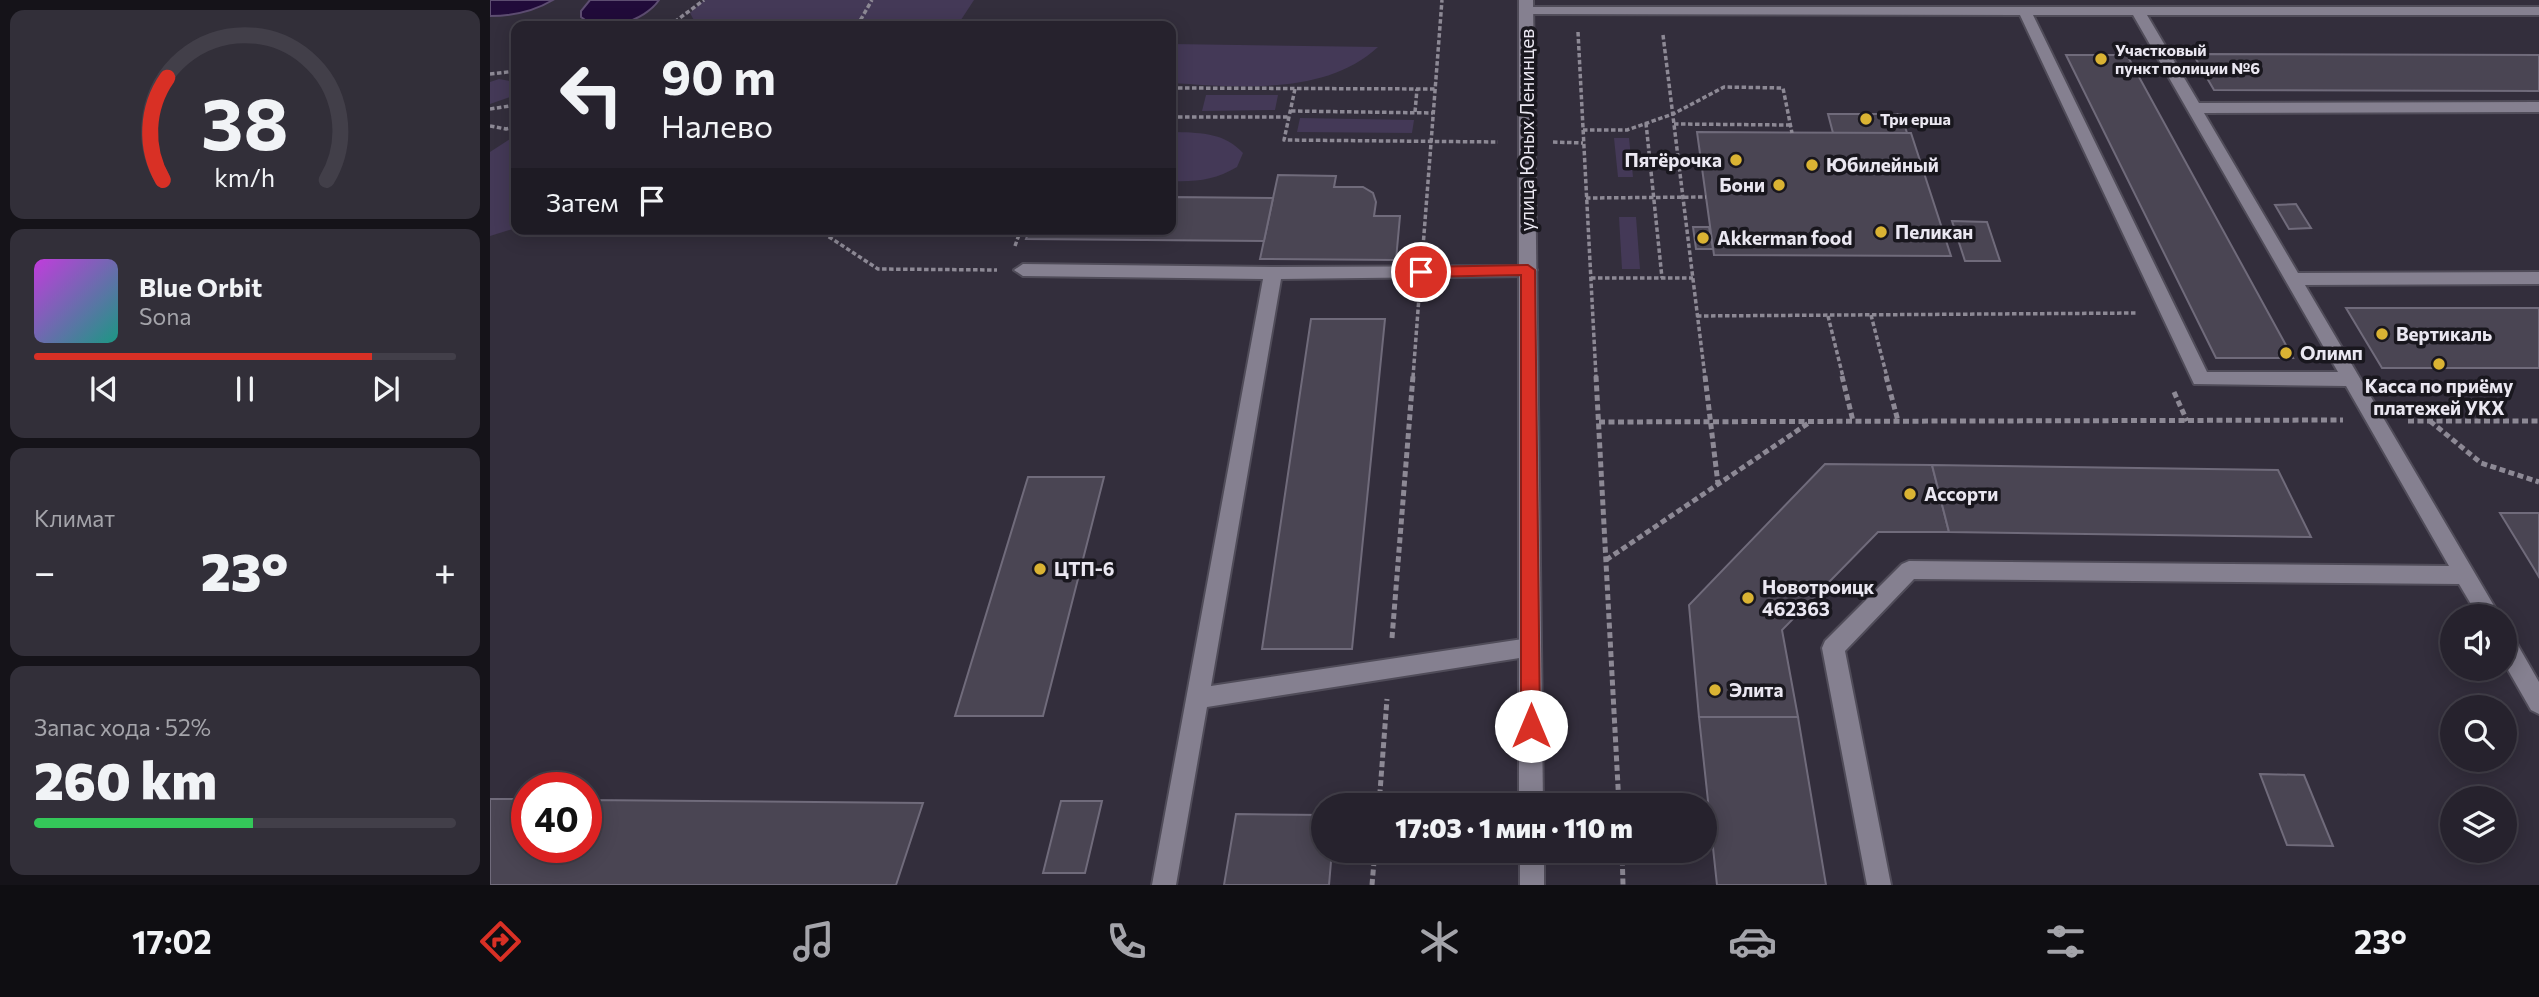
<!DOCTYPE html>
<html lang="ru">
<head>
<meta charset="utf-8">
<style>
  body { margin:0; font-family:Commissioner,sans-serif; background:#322f39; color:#f1f3f6; height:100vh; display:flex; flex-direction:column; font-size:26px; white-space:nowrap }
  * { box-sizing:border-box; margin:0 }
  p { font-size:23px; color:#a4a4aa }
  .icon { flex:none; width:38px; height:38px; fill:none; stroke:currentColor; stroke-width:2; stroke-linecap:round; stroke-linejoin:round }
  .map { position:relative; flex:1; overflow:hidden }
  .details { display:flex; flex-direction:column; gap:10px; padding:10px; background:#151319; width:490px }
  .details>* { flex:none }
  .top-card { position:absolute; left:21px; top:21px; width:665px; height:214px; border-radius:14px; box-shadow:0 4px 18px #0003,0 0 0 2px #423f49; background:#26222d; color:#f1f3f6; overflow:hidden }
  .controls { position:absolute; left:1950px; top:604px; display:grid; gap:14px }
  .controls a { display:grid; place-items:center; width:77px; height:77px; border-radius:50%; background:#26222d; box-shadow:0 4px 18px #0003,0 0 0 2px #423f49; font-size:35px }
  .speed { position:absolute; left:21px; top:772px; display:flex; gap:14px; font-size:35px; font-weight:700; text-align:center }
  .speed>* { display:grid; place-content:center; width:91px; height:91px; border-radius:50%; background:#26222d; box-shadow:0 4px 18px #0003,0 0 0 2px #423f49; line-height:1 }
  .speed .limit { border:10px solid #d22; background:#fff; color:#111 }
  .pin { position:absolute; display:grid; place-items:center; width:60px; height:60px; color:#fff; margin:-30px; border:4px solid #fff; border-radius:50%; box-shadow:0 2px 7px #0007 }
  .me { position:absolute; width:77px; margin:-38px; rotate:0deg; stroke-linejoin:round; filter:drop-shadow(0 0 5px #0008) }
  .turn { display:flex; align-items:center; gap:24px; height:147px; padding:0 35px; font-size:32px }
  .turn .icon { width:91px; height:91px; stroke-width:2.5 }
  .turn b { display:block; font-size:49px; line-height:60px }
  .then { display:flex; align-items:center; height:66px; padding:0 35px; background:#0003; gap:14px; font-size:26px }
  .big { font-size:52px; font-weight:800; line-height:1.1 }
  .details .card { flex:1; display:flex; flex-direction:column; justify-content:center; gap:10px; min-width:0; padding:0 24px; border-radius:14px; background:#322f39 }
  .details .dial { align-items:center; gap:0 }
  .dial svg { height:182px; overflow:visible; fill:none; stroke:#423f49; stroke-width:7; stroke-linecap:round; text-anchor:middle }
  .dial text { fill:#f1f3f6; stroke:none }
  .song { display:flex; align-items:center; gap:21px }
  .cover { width:84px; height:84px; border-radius:10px; background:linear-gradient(135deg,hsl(290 70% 55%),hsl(170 70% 35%)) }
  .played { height:7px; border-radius:4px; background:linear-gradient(90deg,#d93025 80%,#423f49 80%) }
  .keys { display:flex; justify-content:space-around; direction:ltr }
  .heat { display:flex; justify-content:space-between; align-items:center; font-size:38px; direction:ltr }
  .charge { height:10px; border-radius:5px; background:linear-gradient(90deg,#34c759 52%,#423f49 0) }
  .trip { position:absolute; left:821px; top:793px; width:406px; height:70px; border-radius:35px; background:#26222d; box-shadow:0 4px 18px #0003,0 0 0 2px #423f49; font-weight:800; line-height:70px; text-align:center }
  .dock { display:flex; height:112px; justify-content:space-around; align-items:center; background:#0f0e12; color:#a4a4aa }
  .dock .icon { width:49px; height:49px }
  .dock .on { color:#d93025 }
  .dock b { font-size:32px; color:#f1f3f6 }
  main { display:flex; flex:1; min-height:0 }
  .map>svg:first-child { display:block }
  .green { fill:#443957 }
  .water { fill:#210b3a; stroke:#5d4d71; stroke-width:2 }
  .building { fill:#4a4553; stroke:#706b7b; stroke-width:2 }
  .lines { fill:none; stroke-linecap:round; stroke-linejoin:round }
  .service-casing { stroke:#504c59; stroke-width:4 }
  .tertiary-casing { stroke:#504c59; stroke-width:4 }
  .path-far1 { stroke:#8d8995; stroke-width:3.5; stroke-dasharray:4.5 2.5; stroke-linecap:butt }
  .path { stroke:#8d8995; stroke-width:5; stroke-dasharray:6 3.5; stroke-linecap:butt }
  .service { fill:#858090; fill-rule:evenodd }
  .tertiary { fill:#858090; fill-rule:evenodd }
  .route { fill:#d93025; stroke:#8d1f18; stroke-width:2 }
  .poi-dot { fill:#dab333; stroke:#19171e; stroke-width:2.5 }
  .labels { text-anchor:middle; stroke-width:7; stroke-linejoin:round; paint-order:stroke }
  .far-poi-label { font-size:16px; font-weight:bold; fill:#eae7f1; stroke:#19171e; text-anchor:start }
  .street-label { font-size:19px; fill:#eae7f1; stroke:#19171e }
  .poi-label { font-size:19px; font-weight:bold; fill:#eae7f1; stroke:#19171e; text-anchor:start }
</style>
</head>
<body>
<main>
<section class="details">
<div class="card dial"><svg viewBox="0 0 100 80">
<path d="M14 69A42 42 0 1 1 86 69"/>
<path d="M14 69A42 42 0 0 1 16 24" stroke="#d93025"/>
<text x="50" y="56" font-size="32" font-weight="700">38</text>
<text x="50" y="72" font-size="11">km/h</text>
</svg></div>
<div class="card">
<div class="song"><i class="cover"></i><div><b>Blue Orbit</b><p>Sona</p></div></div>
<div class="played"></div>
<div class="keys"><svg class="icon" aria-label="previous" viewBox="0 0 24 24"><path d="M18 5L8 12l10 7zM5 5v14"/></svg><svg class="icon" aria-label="pause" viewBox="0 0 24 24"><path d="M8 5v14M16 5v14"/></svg><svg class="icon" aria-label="next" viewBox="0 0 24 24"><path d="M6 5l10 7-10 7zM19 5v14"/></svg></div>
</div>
<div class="card"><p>Климат</p>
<div class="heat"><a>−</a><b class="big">23°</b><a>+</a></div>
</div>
<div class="card"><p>Запас хода · 52%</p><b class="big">260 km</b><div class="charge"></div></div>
</section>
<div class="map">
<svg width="2049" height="885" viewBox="0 0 2049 885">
  <rect width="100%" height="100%" fill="#332e3c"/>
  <g class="green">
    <polygon points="214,0 484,0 467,26 207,26 200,13"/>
    <path d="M 681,44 L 888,47 C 835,96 748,87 681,83 Z"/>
    <polygon points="9,79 26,82 26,95 0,104 0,82"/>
    <polygon points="716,95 788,95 785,110 712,111"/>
    <polygon points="810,118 924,120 922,133 807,132"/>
    <path d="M 687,132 C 712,133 735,133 753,153 L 747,167 C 725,180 706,182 681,181 L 681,134 Z"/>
    <polygon points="26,135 26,228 0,236 0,152"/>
    <polygon points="1124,138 1139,138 1143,177 1128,177"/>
    <polygon points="1129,217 1146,217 1150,269 1132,269"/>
  </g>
  <g class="water">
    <path d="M 0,0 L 63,0 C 43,12 23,16 0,16 Z"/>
    <path d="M 100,0 L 169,0 C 155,21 112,35 91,17 L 91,11 Z"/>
  </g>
  <g class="building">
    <polygon points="1703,54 2049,55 2049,91 1724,90"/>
    <polygon points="1576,55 1637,55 1803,358 1726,358"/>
    <polygon points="1338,114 1411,114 1417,133 1343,133"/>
    <polygon points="1207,132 1421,133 1461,256 1224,255"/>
    <polygon points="788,175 846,176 844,187 873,187 883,193 886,202 884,216 910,216 906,260 770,259"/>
    <polygon points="681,197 783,198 774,241 536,239 540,229 681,229"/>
    <polygon points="1806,204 1821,228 1799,229 1785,205"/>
    <polygon points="1462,221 1497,222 1510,261 1475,261"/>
    <polygon points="1203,227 1219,227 1223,249 1206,249"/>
    <polygon points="1856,308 2049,308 2049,368 1892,368"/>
    <polygon points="821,319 895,319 862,649 772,649"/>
    <polygon points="1335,464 1442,465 1459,532 1388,532 1292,630 1308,717 1209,717 1199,605"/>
    <polygon points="1442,465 1788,470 1821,537 1459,532"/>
    <polygon points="538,477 614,477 553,716 465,716"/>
    <polygon points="2010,513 2049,513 2049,577 2043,567"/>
    <polygon points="1209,717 1308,717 1336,885 1227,885"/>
    <polygon points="1770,774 1814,775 1843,846 1797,845"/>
    <polygon points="0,799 37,799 37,847 96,847 96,800 433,803 406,885 0,885"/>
    <polygon points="571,801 612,801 595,873 553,873"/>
    <polygon points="746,814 833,815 833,850 842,850 839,885 734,885"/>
  </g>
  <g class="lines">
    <defs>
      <g id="service">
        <path d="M 1037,7 L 2049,7 L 2049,15 L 1657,15 L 1709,103 L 2049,102 L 2049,112 L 1714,113 L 1808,273 L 2049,272 L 2049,284 L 1815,285 L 2010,616 L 1988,616 L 1969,584 L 1424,579 L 1355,651 L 1401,885 L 1377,885 L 1332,648 L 1335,641 L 1412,564 L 1419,561 L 1959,566 L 1856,386 L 1704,384 L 1530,15 L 1032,14 L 1030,11 ZM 1543,15 L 1643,15 L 1848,372 L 1717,372 Z"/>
        <polygon points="533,264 783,267 1044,266 1047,270 1038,276 791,279 721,686 1040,638 1048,641 1051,648 1048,655 717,707 686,885 662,885 773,279 533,276 524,270"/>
        <polygon points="2014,632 2022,635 2049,682 2049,714 2041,710 2014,663"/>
      </g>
      <g id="tertiary">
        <polygon points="1029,0 1043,0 1053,805 1029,805"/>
        <rect x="1030" y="850" width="24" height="35"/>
      </g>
    </defs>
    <use href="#service" class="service-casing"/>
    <use href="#tertiary" class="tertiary-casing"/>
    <g class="path-far1">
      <polyline points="179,26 214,0"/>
      <polyline points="367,26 382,0"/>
      <polyline points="1088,32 1106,377"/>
      <polyline points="1173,35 1215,377"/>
      <polyline points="0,74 26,71"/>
      <polyline points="681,88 945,89"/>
      <polyline points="805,89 794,140 1008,142"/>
      <polyline points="0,109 26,105"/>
      <polyline points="801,111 943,113"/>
      <polyline points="925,112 927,89"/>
      <polyline points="681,117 799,117"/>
      <polyline points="1156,123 1172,278"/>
      <polyline points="1184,124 1301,125"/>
      <polyline points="0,126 16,129 26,127"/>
      <polyline points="1093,130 1137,130 1183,114 1234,87 1293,88 1302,133"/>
      <polyline points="1063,142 1093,143"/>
      <polyline points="1096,198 1216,197"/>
      <polyline points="327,229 388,269 507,270"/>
      <polyline points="525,246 531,229"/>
      <polyline points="933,247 952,0"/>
      <polyline points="1101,278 1203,278"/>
      <polyline points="1381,315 1397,377"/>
      <polyline points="1207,316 1648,313"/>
      <polyline points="1338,316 1353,377"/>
      <polyline points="923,377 929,297"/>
    </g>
    <g class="path">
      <polyline points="1106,376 1129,805"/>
      <polyline points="1215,376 1228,484"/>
      <polyline points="1352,376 1363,421"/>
      <polyline points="1396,376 1408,421"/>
      <polyline points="1684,392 1697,421"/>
      <polyline points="1918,421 2049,421"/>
      <polyline points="1940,421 1991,463 2049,482"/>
      <polyline points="1109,422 1853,420"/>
      <polyline points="1116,560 1320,422"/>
      <polyline points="902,638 923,376"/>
      <polyline points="889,805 897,699"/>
      <polyline points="1132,850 1133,885"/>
      <polyline points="882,885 885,850"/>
    </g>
    <use href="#service" class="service"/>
    <use href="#tertiary" class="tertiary"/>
  </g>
  <polygon class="route" points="1038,265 1045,270 1050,726 1048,733 1041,735 1034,733 1031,726 1031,275 931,277 924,272 931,267"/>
  <g class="poi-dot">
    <circle cx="1611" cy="59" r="7"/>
    <circle cx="1376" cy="119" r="7"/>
    <circle cx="1246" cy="160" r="7"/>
    <circle cx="1322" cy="165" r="7"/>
    <circle cx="1289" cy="185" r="7"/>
    <circle cx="1391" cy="232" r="7"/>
    <circle cx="1213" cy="238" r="7"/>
    <circle cx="1892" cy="334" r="7"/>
    <circle cx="1796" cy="353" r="7"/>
    <circle cx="1949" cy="364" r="7"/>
    <circle cx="1420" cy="494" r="7"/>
    <circle cx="550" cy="569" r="7"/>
    <circle cx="1258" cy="598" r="7"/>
    <circle cx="1225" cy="690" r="7"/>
  </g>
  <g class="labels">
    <g class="far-poi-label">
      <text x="1625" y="56">Участковый<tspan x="1625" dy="18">пункт полиции №6</tspan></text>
      <text x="1390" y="125">Три ерша</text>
    </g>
    <g class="street-label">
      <text transform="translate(1037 130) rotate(-90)" y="7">улица Юных Ленинцев</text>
    </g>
    <g class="poi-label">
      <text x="1232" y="167" text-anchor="end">Пятёрочка</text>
      <text x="1336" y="172">Юбилейный</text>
      <text x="1275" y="192" text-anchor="end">Бони</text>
      <text x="1405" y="239">Пеликан</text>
      <text x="1227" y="245">Akkerman food</text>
      <text x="1906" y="341">Вертикаль</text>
      <text x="1810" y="360">Олимп</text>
      <text x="1949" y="393" text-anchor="middle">Касса по приёму<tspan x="1949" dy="22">платежей УКХ</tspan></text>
      <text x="1434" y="501">Ассорти</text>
      <text x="564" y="576">ЦТП-6</text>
      <text x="1272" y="594">Новотроицк<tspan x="1272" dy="22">462363</tspan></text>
      <text x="1239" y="697">Элита</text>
    </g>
  </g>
</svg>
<div class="controls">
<a><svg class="icon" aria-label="sound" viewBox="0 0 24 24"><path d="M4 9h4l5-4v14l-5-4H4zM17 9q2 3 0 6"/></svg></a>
<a><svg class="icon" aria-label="search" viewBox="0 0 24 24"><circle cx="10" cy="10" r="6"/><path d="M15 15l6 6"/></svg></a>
<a><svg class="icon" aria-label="layers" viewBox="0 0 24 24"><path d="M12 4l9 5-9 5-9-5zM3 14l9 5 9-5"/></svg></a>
</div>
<div class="speed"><div class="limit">40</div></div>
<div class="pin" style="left:931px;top:272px;background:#d93025"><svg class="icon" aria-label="arrive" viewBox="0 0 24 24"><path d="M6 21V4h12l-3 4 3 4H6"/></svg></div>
<svg class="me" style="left:1041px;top:726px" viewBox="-20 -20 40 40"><circle r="19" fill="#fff"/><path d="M0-13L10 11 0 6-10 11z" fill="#d93025"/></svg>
<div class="trip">17:03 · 1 мин · 110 m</div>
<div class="top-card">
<div class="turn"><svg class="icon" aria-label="left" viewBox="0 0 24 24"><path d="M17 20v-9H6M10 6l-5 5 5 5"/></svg><div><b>90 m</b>Налево</div></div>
<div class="then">Затем<svg class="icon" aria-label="arrive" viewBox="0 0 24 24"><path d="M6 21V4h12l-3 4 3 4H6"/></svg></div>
</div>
</div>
</main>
<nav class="dock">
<b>17:02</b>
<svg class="icon on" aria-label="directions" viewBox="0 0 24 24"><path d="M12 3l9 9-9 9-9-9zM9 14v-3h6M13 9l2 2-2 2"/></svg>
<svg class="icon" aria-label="music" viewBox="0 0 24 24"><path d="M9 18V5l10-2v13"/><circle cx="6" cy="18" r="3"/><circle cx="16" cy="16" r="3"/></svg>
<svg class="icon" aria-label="phone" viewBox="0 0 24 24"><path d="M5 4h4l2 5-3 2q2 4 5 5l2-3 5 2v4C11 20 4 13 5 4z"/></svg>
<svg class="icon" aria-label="climate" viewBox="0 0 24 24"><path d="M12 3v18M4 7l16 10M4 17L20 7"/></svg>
<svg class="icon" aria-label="car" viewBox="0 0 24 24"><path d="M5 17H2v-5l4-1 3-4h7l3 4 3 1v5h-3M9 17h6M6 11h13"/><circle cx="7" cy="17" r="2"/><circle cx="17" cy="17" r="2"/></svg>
<svg class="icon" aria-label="filters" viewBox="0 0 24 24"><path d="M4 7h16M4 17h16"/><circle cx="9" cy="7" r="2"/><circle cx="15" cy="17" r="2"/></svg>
<b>23°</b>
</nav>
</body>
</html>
